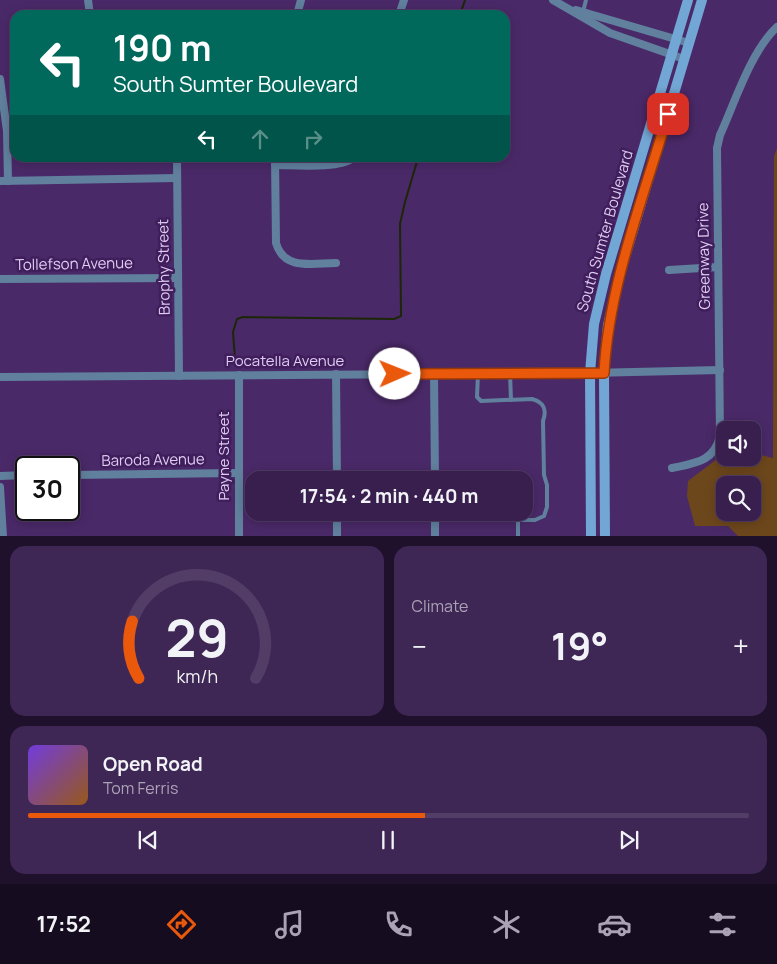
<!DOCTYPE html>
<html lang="en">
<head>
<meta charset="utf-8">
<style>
  body { margin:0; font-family:Manrope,sans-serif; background:#3f2755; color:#f1f3f6; height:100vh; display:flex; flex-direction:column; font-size:19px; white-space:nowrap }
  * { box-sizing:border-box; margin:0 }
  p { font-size:16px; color:#aba2b6 }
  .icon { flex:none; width:28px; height:28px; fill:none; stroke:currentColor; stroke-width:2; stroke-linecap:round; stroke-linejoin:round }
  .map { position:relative; height:536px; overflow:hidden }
  .side { display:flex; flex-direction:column; gap:10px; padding:10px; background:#1f112b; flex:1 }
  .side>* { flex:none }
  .banner { position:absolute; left:10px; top:10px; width:500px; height:152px; border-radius:15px; box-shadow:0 2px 12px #0003,0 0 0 1px #523d66; background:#00695c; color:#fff; overflow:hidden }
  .controls { position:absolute; left:716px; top:421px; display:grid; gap:10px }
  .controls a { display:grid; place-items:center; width:45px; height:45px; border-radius:10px; background:#381f4e; box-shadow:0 2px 12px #0003,0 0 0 1px #523d66; font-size:25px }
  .speed { position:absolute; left:15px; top:456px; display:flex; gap:10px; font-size:25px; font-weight:700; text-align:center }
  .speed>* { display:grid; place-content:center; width:65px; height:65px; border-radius:50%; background:#381f4e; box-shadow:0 2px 12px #0003,0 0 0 1px #523d66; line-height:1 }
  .speed .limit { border:2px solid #111; border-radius:8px; background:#fff; color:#111 }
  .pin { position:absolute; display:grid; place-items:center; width:42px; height:42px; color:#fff; margin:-21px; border-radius:10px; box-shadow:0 2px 8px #0006 }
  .me { position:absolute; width:55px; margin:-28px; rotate:89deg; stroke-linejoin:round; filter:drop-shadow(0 0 4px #0008) }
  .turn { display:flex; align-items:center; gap:18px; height:105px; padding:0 20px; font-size:22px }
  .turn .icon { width:65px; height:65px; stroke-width:2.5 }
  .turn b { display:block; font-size:35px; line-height:42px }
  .lanes { display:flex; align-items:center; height:48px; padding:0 20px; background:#0003; justify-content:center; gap:25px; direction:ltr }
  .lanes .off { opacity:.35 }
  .big { font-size:38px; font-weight:700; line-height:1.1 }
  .side .widget { flex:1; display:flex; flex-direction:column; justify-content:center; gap:8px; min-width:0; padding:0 18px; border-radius:15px; background:#3f2755 }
  .side .dial { align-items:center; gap:0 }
  .dial svg { height:130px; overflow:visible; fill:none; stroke:#523d66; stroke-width:7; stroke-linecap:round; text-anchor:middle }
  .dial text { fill:#f1f3f6; stroke:none }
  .song { display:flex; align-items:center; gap:15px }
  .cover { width:60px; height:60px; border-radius:8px; background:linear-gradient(135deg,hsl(260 70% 55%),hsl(30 70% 35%)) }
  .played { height:5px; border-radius:2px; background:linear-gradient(90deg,#ea580c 55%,#523d66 55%) }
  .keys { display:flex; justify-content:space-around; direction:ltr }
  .heat { display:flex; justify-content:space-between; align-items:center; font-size:28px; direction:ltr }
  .side .tiles { flex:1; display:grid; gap:10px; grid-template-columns:1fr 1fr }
  .widget:last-child { grid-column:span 2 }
  .trip { position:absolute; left:245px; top:471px; width:288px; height:50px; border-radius:15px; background:#381f4e; box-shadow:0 2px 12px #0003,0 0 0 1px #523d66; font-weight:700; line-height:50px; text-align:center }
  .tab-bar { display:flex; height:80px; justify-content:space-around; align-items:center; background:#160c1f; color:#aba2b6 }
  .tab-bar .icon { width:35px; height:35px }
  .tab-bar .selected { color:#ea580c }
  .tab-bar b { font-size:22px; color:#f1f3f6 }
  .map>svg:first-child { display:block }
  .green { fill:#6d471c; fill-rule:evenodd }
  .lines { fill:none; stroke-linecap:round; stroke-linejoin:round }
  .stream { stroke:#1c2708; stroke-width:2 }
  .lane { stroke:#60809d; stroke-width:4 }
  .street { stroke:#60809d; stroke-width:8 }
  .secondary { stroke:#72a6d4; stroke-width:10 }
  .route-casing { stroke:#983908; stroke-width:12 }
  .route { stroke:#ea580c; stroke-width:9 }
  .labels { text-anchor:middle; stroke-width:5; stroke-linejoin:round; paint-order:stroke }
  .street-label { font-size:15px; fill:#dfcdf3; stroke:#401e5c }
</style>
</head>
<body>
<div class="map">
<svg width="777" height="537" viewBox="0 0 777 537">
  <rect width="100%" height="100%" fill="#4a2968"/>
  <path class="green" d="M 777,148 L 777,536 L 738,536 L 728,526 L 695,526 L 687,496 L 688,481 L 725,453 L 725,458 L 752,458 L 753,453 L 773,458 L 774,156 ZM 725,485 L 752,485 L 752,512 L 725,512 Z"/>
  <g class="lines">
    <g class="stream">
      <polyline points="460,15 465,0"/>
      <polyline points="235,360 233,332 237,319 243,317 394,319 401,316 400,224 405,202 418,158"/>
    </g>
    <g class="lane">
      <polyline points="583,12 586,0"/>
      <polyline points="510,373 511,400"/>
      <path d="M 435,520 L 535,520 L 544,516 L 547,507 L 547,485 L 544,475 L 543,421 C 547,410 544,402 532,399 L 481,401 L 477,397 L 478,374"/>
      <polyline points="518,520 518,537"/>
    </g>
    <g class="street">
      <polyline points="88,0 90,15"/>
      <polyline points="553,0 610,33 684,59"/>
      <polyline points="576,10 689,43"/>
      <polyline points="297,15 301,0"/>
      <polyline points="399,15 404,0"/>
      <polyline points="0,79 7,131 8,181"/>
      <polyline points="177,158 179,376"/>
      <path d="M 275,158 L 276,243 C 284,271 313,263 336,263"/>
      <path d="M 275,165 C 294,165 340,169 353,158"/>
      <polyline points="0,181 177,178"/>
      <polyline points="669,270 718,267"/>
      <polyline points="0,279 178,278"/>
      <polyline points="434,373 435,480"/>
      <polyline points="336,374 337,480"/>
      <polyline points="0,377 590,373 720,370"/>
      <path d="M 672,468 C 695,463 714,462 720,436 L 717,148 L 720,135 C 735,102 751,51 777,27"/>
      <polyline points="69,475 238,473"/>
      <polyline points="0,476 26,475"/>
      <polyline points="0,487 3,537"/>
      <polyline points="337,512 337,537"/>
      <polyline points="435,512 435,537"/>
      <polyline points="239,537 239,375"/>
    </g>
    <g class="secondary">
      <polyline points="591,537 590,373 594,324 606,274 688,0"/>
      <polyline points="605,537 604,373 608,325 619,277 702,0"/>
    </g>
  </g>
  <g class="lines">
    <defs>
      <path id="route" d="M 395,374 L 604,373 C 609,284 643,199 668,114"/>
    </defs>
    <use href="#route" class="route-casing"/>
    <use href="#route" class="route"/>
  </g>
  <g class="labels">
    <g class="street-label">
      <text transform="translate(605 231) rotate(-74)" y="5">South Sumter Boulevard</text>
      <text transform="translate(704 256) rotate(-91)" y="5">Greenway Drive</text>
      <text transform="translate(74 264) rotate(-1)" y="5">Tollefson Avenue</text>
      <text transform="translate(164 267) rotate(-91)" y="5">Brophy Street</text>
      <text x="285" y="366">Pocatella Avenue</text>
      <text transform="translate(224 456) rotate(-90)" y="5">Payne Street</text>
      <text transform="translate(153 460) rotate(-1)" y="5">Baroda Avenue</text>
    </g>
  </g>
</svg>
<div class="controls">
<a><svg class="icon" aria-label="sound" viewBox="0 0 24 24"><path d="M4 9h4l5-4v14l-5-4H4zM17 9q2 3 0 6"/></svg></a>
<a><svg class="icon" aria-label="search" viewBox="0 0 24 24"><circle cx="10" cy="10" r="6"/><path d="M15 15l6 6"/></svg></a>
</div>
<div class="speed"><div class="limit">30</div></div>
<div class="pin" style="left:668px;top:114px;background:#d93025"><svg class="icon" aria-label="arrive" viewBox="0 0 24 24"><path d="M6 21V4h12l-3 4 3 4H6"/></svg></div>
<svg class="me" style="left:395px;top:374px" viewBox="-20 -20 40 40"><circle r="19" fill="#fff"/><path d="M0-13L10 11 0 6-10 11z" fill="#ea580c"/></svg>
<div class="trip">17:54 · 2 min · 440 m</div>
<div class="banner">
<div class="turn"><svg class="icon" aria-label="left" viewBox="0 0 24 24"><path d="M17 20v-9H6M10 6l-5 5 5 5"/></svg><div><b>190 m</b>South Sumter Boulevard</div></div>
<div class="lanes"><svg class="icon" aria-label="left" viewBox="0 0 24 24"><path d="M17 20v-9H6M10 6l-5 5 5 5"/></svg><svg class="icon off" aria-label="ahead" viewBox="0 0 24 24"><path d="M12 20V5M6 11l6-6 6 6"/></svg><svg class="icon off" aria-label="right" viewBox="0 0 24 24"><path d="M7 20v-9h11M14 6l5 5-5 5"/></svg></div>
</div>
</div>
<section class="side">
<div class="tiles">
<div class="widget dial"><svg viewBox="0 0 100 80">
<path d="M14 69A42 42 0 1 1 86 69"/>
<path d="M14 69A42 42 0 0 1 10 34" stroke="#ea580c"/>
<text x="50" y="56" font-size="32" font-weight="700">29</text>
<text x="50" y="72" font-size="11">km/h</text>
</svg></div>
<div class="widget"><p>Climate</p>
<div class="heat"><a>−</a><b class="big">19°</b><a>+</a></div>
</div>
<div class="widget">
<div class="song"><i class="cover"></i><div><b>Open Road</b><p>Tom Ferris</p></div></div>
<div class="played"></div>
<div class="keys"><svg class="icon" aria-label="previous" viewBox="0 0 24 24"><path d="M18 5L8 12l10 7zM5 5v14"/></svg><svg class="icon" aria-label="pause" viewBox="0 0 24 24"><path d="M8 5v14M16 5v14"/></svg><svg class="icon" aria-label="next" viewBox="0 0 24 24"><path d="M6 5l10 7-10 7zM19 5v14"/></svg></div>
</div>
</div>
</section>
<nav class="tab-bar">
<b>17:52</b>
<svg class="icon selected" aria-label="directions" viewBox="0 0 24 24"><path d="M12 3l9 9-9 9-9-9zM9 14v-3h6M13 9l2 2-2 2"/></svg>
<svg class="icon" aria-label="music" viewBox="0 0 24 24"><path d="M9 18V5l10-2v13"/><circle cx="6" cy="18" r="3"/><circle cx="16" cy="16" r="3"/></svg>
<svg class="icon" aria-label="phone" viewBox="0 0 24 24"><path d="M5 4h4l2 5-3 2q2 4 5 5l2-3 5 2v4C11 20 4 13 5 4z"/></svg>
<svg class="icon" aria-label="climate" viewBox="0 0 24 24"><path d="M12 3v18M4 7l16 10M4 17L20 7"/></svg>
<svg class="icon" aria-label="car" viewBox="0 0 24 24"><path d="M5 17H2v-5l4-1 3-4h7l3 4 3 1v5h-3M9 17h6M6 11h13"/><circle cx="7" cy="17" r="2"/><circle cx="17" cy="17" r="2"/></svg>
<svg class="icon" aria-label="filters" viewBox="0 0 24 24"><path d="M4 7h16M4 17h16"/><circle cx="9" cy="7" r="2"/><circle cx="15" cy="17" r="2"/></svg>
</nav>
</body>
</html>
